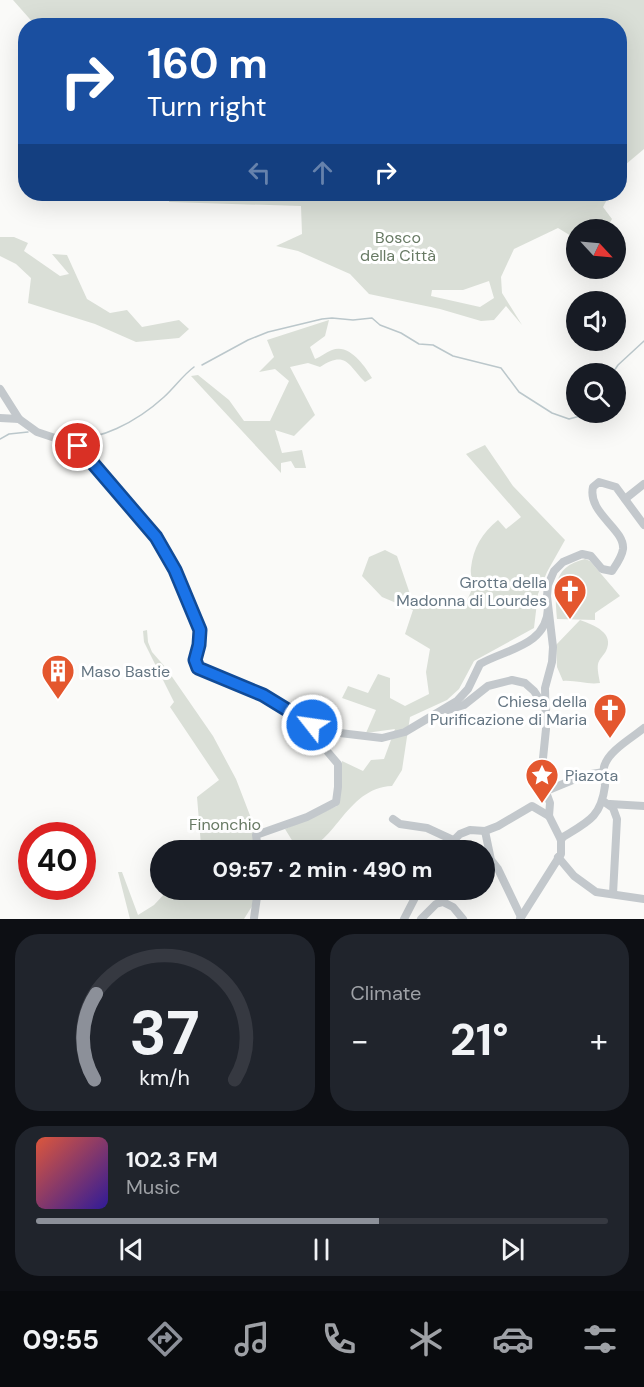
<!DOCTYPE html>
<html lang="en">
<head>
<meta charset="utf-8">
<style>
  body { margin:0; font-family:"DM Sans",sans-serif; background:#20242c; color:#f1f3f6; height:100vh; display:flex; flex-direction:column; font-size:22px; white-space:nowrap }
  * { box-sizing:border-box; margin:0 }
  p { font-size:20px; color:#9ea1a6 }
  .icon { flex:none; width:33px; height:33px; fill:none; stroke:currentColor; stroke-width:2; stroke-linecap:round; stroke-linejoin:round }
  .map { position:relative; height:919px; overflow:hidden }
  .details { display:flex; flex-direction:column; gap:15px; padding:15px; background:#0d0f14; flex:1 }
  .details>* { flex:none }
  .hud { position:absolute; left:18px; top:18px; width:609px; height:183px; border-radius:24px; box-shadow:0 6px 24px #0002; background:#1a4fa0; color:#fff; overflow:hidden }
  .needle { width:39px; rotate:116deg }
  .fabs { position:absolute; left:566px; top:219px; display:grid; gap:12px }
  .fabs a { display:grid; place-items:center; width:60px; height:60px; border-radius:50%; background:#171b24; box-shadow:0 6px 24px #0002; font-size:30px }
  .speed { position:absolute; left:18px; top:822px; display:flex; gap:12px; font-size:30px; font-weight:700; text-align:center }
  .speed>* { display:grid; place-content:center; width:78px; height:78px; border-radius:50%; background:#171b24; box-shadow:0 6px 24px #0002; line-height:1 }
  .speed .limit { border:9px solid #d22; background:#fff; color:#111 }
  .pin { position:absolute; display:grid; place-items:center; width:51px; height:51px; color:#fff; margin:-26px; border:3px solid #fff; border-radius:50%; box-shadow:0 2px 6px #0007 }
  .me { position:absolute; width:66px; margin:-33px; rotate:300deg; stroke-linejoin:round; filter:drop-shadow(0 0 4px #0008) }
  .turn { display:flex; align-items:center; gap:21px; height:126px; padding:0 30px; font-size:27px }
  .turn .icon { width:78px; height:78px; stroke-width:2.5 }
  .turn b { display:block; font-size:42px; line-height:51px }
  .lanes { display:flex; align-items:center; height:57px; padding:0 30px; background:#0003; justify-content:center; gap:30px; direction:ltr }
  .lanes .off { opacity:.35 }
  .big { font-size:45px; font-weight:700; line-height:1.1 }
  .details .widget { flex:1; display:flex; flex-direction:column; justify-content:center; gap:9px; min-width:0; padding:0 21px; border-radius:24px; background:#20242c }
  .details .dial { align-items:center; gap:0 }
  .dial svg { height:156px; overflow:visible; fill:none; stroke:#363941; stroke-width:7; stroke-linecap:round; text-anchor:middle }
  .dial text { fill:#f1f3f6; stroke:none }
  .song { display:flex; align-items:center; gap:18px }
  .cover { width:72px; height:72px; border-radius:9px; background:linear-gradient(135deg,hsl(10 70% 55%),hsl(250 70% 35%)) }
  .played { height:6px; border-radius:3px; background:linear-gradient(90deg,#8c9099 60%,#363941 60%) }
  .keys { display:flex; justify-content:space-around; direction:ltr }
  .heat { display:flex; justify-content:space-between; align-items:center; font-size:33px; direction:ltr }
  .details .tiles { flex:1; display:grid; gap:15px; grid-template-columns:1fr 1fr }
  .widget:last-child { grid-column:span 2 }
  .trip { position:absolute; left:150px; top:840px; width:345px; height:60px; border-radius:30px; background:#171b24; box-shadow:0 6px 24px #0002; font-weight:700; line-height:60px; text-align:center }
  .dock { display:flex; height:96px; justify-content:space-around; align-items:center; background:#090b0e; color:#9ea1a6 }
  .dock .icon { width:42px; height:42px }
  .dock .current { color:#8c9099 }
  .dock b { font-size:27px; color:#f1f3f6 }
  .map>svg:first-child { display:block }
  .green { fill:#dadfd7; fill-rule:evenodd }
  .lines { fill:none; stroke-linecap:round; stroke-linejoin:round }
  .stream { stroke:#bbc7cb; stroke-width:1.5 }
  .minor { stroke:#c3c8cc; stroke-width:8 }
  .route-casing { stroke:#114b97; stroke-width:15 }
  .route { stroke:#1a73e8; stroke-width:10 }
  .labels { text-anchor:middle; stroke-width:6; stroke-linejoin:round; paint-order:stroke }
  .park-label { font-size:16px; fill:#687a64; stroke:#fff }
  .poi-label { font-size:16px; fill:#657683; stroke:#fff; text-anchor:end }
</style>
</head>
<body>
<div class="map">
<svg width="644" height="919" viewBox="0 0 644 919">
  <rect width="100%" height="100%" fill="#fafaf8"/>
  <g class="green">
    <polygon points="13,0 644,0 644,149 625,165 620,175 620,26 36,26"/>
    <path d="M 170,194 L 610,194 L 603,207 L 612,219 L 606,229 L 576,230 L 576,239 L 558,228 L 514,249 L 501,277 L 502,293 L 522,325 L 506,306 L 494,320 L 481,321 L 440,309 L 369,294 L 350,274 L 298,251 L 276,246 L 302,234 L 301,206 L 169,202 ZM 489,281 L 494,298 L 480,307 L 431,296 L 432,290 L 463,290 Z"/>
    <polygon points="0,237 14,237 28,243 24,251 60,276 69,274 52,254 67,255 87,299 110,313 127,310 142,327 179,320 189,329 179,338 136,342 95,324 28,303 31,278 16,264 0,256"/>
    <path d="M 329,320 L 325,336 L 310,347 L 315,359 C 321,357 326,352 332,350 C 349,343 365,366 372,378 L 365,382 C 348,365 346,350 320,367 L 308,363 L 290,367 L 315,415 L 294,436 L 275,430 L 282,453 L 302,450 L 306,468 L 295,468 L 291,461 L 281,463 L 281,473 L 191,376 L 198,375 L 229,400 L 244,421 L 270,421 L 289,381 L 275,369 L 259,372 L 274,357 L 267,340 Z"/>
    <path d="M 485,445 L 513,486 L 565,540 L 547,572 L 538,594 L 534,628 L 474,661 L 459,689 L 447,700 L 410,717 L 402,770 L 392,786 C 344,788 335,850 298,850 L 285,829 L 337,806 L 342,761 L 363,771 L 371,760 L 384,759 L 395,729 L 366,733 L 376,710 L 342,698 L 348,686 L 368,693 L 378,674 L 390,678 L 390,698 L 405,706 L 429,694 L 426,672 L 430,649 L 405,634 L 413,610 L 382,597 L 362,576 L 369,557 L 385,550 L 397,556 L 410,594 L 418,604 L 444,600 L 444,608 L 464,609 C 465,601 471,595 472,587 C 473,581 470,574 471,568 C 473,548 482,533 498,520 L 506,529 L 521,517 L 466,454 Z"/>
    <path d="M 585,559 L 590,561 L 620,596 L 595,613 L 595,620 L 557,619 C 555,590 551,567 585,559 Z"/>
    <path d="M 580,620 C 594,625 615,633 606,651 C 604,655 599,659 598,664 C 597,669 599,677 600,683 C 588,685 576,680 563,681 L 557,667 L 556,645 Z"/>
    <polygon points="147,630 148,642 152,652 166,668 213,736 236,779 251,818 257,850 197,850 201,845 197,797 219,780 170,707 174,702 144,642 143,631"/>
    <polygon points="118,872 122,872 138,915 154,905 168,890 219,890 221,895 239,890 262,890 244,919 130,919"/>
  </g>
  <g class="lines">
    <g class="stream">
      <polyline points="202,365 248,340 268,332 322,319 332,318 353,320 372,318 380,325 401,333 419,344 433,345 453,356 501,368 519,392 552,413 569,419 580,416 584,412"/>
      <polyline points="612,374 618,365 644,341"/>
      <path d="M 62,436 C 96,446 140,419 164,397 C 175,387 183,375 194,367"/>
      <polyline points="0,439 9,434 28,432"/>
    </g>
    <g class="minor">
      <polyline points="0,389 19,419"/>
      <path d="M 0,418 L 19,419 L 37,432 L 79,446 L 156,537 L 175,570 L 200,630 L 199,645 L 194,660 L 198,668 L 263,695 L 300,719 L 323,731 L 382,738 L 405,732 L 457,701 L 468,689 L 480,664 C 506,649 547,646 548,608"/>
      <polyline points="625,499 644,484"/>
      <polyline points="448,710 464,705 488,686 512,680 525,683 534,691 546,709"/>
      <polyline points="546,791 585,775 604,772"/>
      <polyline points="603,801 613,808 617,819 613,894"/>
      <polyline points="610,804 644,806"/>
      <polyline points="393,819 400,824 427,828 453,840"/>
      <polyline points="485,831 491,860 498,869 521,917"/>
      <path d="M 561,840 L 563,837 C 588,822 601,817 605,786 C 605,780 603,773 604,767 C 608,751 632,738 644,728"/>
      <polyline points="258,850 256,835 307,817 336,802 338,787 338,764 321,744 323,731"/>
      <polyline points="444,850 460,834 470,830 485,831 498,826 532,806 549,816"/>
      <polyline points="558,857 574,876 596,892 644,899"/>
      <polyline points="254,918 258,890"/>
      <polyline points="404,919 419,890"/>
      <polyline points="421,919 436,904 443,902 453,907 463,919"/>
      <path d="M 520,919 L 561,854 L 561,840 L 549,816 L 550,803 L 541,778 L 546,729 L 545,688 L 552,662 L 553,647 L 547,596 L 548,585 L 554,571 L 563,562 L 582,554 L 591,556 L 602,569 L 612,571 C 616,565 622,557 623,549 C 625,529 587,513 593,487 L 599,482 L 616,487 L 644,525"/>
    </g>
  </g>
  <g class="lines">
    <defs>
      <polyline id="route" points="78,446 156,537 175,570 200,630 199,645 195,660 198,668 263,695 312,725"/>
    </defs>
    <use href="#route" class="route-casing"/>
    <use href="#route" class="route"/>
  </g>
  <defs>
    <symbol id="church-pin" viewBox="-11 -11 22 30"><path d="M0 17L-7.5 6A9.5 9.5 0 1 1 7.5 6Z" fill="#e4572e" stroke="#fff"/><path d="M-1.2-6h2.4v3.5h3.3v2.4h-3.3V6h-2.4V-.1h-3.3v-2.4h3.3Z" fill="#fff"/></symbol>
    <symbol id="building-pin" viewBox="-11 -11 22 30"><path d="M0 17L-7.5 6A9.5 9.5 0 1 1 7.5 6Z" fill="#e4572e" stroke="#fff"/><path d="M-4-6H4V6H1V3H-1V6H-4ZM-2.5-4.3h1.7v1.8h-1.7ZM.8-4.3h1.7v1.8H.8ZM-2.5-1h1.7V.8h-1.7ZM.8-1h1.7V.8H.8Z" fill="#fff"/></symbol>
    <symbol id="sight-pin" viewBox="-11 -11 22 30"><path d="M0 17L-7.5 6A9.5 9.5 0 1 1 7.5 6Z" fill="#e4572e" stroke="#fff"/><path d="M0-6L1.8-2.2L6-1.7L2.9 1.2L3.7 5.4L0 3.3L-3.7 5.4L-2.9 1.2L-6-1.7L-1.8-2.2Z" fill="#fff"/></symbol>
  </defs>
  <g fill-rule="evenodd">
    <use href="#church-pin" x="551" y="572" width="38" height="52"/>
    <use href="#building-pin" x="39" y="652" width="38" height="52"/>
    <use href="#church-pin" x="591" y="691" width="38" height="52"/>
    <use href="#sight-pin" x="523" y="756" width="38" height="52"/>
  </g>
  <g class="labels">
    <g class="park-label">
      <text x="398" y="243">Bosco<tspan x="398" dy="18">della Città</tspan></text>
      <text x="225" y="830">Finonchio</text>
    </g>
    <g class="poi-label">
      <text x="547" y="588">Grotta della<tspan x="547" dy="18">Madonna di Lourdes</tspan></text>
      <text x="81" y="677" text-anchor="start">Maso Bastie</text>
      <text x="587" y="707">Chiesa della<tspan x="587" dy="18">Purificazione di Maria</tspan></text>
      <text x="565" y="781" text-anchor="start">Piazota</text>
    </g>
  </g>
</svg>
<div class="fabs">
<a><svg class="needle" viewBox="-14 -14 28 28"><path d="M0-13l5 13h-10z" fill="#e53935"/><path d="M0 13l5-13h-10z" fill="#9ea1a6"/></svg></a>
<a><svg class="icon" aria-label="sound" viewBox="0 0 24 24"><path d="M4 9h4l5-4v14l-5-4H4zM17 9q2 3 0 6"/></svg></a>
<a><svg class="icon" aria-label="search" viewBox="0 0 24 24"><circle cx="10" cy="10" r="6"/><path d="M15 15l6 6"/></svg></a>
</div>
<div class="speed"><div class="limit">40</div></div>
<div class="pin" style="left:78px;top:446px;background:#d93025"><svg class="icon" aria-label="arrive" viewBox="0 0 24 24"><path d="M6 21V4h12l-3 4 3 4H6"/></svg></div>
<svg class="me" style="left:312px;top:725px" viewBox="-20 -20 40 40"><circle r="17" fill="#1a73e8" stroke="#fff" stroke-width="3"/><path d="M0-11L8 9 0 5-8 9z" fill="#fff"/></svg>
<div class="trip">09:57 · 2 min · 490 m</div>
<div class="hud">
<div class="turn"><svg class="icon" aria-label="right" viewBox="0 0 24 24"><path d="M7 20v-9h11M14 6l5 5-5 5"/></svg><div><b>160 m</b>Turn right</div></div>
<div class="lanes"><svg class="icon off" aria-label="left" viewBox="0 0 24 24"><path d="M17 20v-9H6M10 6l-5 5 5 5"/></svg><svg class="icon off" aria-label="ahead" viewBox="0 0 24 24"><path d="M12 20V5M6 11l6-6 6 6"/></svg><svg class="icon" aria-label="right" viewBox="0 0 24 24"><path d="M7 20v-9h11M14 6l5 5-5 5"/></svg></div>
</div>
</div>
<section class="details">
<div class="tiles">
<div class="widget dial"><svg viewBox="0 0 100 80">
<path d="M14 69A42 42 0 1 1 86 69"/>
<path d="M14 69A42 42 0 0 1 15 25" stroke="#8c9099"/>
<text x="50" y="56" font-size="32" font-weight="700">37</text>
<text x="50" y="72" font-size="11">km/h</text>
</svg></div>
<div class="widget"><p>Climate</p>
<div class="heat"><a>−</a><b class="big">21°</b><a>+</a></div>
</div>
<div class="widget">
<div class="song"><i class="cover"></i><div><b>102.3 FM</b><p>Music</p></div></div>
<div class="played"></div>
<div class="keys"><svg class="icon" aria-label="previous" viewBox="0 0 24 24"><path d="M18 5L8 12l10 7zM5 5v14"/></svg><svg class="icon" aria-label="pause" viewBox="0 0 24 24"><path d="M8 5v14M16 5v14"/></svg><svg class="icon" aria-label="next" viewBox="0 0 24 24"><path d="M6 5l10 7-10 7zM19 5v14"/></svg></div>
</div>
</div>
</section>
<nav class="dock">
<b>09:55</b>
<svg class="icon current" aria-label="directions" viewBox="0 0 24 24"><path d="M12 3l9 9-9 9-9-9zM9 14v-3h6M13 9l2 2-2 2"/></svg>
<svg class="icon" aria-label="music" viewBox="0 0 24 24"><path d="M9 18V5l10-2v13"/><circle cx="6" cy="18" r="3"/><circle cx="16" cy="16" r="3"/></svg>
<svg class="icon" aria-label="phone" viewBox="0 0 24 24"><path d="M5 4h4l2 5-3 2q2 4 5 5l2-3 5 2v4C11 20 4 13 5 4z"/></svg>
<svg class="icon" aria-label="climate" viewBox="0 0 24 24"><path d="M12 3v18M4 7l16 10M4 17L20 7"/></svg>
<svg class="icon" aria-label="car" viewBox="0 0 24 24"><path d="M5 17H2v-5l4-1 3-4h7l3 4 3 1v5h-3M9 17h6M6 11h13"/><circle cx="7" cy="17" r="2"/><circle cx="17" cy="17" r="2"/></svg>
<svg class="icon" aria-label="filters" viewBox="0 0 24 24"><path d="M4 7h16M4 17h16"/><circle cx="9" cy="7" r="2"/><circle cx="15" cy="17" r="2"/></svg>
</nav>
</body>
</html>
